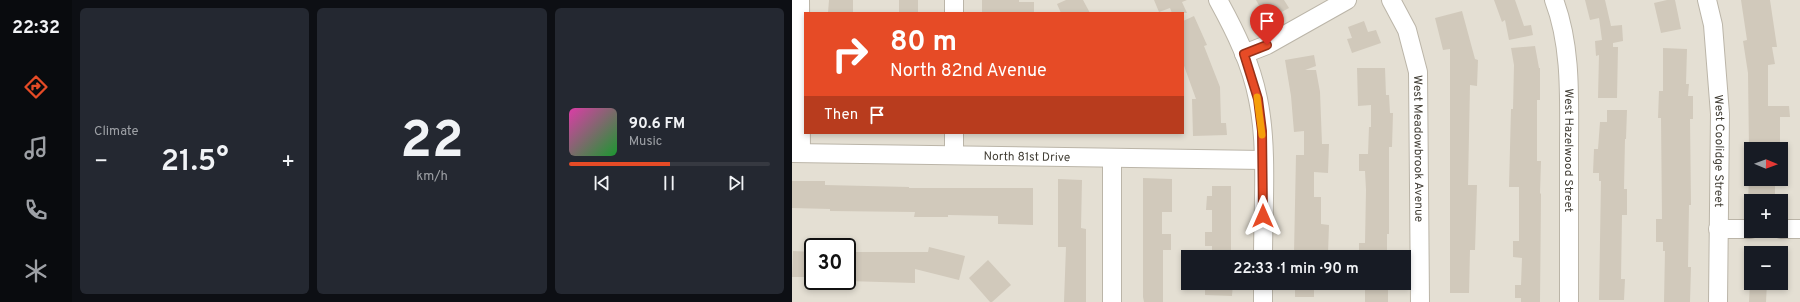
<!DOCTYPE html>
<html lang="en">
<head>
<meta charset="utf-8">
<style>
  body { margin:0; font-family:Overpass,sans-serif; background:#242831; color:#f1f3f6; height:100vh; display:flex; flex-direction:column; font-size:15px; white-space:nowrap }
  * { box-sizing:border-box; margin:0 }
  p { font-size:13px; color:#9ea1a6 }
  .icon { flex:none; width:22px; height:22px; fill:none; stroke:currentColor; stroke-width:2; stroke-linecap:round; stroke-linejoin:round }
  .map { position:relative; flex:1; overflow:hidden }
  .panel { display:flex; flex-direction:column; gap:8px; padding:8px; background:#0d0f14; width:720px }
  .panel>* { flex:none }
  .top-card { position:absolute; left:12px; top:12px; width:380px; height:122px; border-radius:0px; box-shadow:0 2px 6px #0003; background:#e64b26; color:#fff; overflow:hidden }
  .needle { width:26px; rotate:91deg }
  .tools { position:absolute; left:952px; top:142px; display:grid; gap:8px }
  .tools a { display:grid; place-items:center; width:44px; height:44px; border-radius:0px; background:#171b24; box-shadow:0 2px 6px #0003; font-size:20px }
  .speed { position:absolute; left:12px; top:238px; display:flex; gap:8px; font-size:20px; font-weight:700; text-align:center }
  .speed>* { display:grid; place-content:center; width:52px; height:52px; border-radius:50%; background:#171b24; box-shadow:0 2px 6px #0003; line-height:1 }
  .speed .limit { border:2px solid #111; border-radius:6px; background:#fff; color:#111 }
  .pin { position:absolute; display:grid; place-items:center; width:34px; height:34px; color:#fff; margin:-41px -17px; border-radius:50% 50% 50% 0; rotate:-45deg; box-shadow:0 0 4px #0007 }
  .pin .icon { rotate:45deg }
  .me { position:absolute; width:44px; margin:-22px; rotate:0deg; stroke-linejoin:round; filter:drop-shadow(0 0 3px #0008) }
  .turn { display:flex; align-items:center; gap:14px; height:84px; padding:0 20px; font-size:18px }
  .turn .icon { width:52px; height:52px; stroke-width:2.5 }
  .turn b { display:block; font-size:28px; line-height:34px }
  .then { display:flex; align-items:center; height:38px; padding:0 20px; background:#0003; gap:8px; font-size:15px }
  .big { font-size:30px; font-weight:600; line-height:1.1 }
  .panel .card { flex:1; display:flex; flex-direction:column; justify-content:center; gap:6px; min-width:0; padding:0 14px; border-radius:6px; background:#242831 }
  .panel .dial { align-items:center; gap:0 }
  .dial b { font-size:52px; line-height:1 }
  .song { display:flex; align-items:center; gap:12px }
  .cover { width:48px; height:48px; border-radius:6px; background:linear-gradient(135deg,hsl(320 70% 55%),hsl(130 70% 35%)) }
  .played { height:4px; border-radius:2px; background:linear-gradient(90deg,#e64b26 50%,#363941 50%) }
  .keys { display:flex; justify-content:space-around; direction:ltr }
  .heat { display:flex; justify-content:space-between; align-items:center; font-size:22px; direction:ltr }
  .panel .tiles { flex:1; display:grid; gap:8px; grid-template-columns:repeat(3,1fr) }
  .trip { position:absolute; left:389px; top:250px; width:230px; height:40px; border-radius:0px; background:#171b24; box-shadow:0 2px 6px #0003; font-weight:600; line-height:40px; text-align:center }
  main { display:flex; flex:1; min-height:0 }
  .tabs { display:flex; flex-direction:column; width:72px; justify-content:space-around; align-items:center; background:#090b0e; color:#9ea1a6 }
  .tabs .icon { width:28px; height:28px }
  .tabs .current { color:#e64b26 }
  .tabs b { font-size:18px; color:#f1f3f6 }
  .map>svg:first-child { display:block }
  .residential { fill:#e4dfd3; fill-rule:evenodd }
  .building { fill:#d1c9bb }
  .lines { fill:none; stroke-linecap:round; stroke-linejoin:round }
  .minor-casing { stroke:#bbb5a8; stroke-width:20 }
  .minor { stroke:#fff; stroke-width:18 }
  .route-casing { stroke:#963119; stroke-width:10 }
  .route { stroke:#e64b26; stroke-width:7 }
  .slow { stroke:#f59e0b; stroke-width:7 }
  .labels { text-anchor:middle; stroke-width:4; stroke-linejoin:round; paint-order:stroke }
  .street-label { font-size:12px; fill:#423e35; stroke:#fff }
</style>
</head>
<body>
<main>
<nav class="tabs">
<b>22:32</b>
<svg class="icon current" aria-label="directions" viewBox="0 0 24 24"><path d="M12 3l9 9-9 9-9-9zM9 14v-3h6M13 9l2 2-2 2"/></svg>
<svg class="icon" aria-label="music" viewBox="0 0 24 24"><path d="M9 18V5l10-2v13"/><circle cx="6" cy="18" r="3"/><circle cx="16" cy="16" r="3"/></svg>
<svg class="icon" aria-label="phone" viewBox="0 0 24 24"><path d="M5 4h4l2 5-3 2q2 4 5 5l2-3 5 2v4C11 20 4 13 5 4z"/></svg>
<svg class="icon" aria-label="climate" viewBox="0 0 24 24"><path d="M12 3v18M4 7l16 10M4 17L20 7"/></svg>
</nav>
<section class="panel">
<div class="tiles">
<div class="card"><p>Climate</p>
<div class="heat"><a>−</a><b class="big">21.5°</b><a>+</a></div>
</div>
<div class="card dial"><b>22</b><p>km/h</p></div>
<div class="card">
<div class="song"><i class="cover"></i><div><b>90.6 FM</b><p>Music</p></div></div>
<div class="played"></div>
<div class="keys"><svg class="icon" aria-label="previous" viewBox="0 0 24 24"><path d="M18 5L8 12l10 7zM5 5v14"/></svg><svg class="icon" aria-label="pause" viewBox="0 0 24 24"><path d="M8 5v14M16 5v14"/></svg><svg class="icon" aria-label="next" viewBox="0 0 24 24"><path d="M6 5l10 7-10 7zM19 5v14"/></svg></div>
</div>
</div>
</section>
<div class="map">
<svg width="1008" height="302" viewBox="0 0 1008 302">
  <rect width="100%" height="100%" fill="#f0ede5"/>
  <path class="residential" d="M 0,0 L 1008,0 L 1008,302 L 0,302 ZM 13,13 L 391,13 L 391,133 L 13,133 ZM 959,149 L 989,149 L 989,179 L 959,179 ZM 959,201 L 989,201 L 989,231 L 959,231 ZM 21,247 L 55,247 L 55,281 L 21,281 ZM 959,253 L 989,253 L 989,283 L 959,283 ZM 396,257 L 612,257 L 612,283 L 396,283 Z"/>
  <g class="building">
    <polygon points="37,0 61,0 61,13 36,13"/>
    <rect x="107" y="0" width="19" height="13"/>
    <polygon points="190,0 227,0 227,2 242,2 242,13 190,13"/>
    <polygon points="274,0 291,0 298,13 269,13 265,4"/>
    <polygon points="362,0 395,0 390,2 395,13 380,13 378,8 367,12"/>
    <polygon points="464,0 492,0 497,8 475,20"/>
    <polygon points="702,0 723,0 732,26 739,25 741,35 717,40 713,20 710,22"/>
    <polygon points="793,0 813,0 819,26 830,25 831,41 821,43 821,47 826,47 825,98 806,98 807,55 804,56 803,41 810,40 807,18 798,20"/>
    <polygon points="875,0 883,0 889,29 869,33 862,3"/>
    <polygon points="949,0 978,0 985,47 980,47 983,64 976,65 976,106 997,106 998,117 988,117 988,149 957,149 956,73 951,41 955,40"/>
    <polygon points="670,11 683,59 686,60 685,86 678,85 676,185 685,185 683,250 678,250 677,293 658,293 658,49 651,50 643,18"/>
    <polygon points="402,16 415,45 412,46 428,87 429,123 434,123 435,135 401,136 400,99 404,99 391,63 391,21"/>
    <polygon points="572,21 576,32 584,30 589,43 560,53 555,39 560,38 556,27"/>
    <polygon points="743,46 747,68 748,68 748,100 745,100 745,161 749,161 748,193 749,194 748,302 729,302 729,298 723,298 723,285 729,285 730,258 721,257 721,241 727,241 727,187 717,187 719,109 721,109 722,65 719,48"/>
    <polygon points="871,48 895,49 894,84 897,84 896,96 901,96 901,119 898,119 899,205 897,205 896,267 899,267 898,302 872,302 873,251 871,251 871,242 864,242 864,219 870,219 869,118 866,118 867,91 871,91"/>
    <polygon points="522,55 524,66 513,70 524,70 528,92 530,144 537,144 536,173 522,172 522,197 529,197 529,224 537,225 536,254 502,253 504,155 512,155 512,131 502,132 499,96 493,60"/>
    <polygon points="565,68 593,68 594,95 597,95 598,113 601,113 600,147 597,147 597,234 595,234 595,255 590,255 590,257 567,257 567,243 573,243 574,190 573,171 567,171 567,154 576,154 577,127 579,127 579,105 566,106"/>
    <polygon points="815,110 835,110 834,139 833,139 832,189 835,189 835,215 830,215 829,279 833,279 832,300 807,300 809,181 807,181 807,173 801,173 802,149 806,149 808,122 815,122"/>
    <polygon points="351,178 380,179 380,212 370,212 370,234 379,234 379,250 371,250 371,302 352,302 351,297"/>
    <polygon points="266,179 290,180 289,228 294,229 294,302 272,302 274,247 266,247"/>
    <polygon points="957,179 983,179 983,201 956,201"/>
    <polygon points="0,181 33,181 33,185 117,187 117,188 241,188 241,225 206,224 206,216 156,215 156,217 122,217 123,212 38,211 38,209 0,208"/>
    <polygon points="420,186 439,186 439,257 420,256 420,246 413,246 413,232 420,232 420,210 414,210 415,196 420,196"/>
    <polygon points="137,247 173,256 167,280 123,269 123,283 55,281 55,252 136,252"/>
    <polygon points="1,251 21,252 21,277 0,277"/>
    <polygon points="196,260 219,285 200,302 198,302 177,278"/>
    <polygon points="413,283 441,283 440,296 413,295"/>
    <rect x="503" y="283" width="19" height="14"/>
    <polygon points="958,283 975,283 974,302 957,302"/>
    <rect x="573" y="287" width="23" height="15"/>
  </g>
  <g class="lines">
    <defs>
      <g id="minor">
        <polyline points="8,0 9,153"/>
        <polyline points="162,0 162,13"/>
        <path d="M 426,0 C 443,31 459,63 466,99 C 476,146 471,208 471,257"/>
        <path id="s1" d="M 599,0 L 615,30 L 626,72 L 628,302"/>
        <path id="s2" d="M 762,0 C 780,47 777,101 777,150 C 777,201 777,251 777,302"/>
        <path id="s3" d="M 915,0 L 921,25 L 928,114 L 926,302"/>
        <polyline points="452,54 475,45 555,0"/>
        <polyline points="162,133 162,155"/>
        <path id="s4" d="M 0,153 L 471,160"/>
        <polyline points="320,158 320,302"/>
        <polyline points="926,229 959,229"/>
        <polyline points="989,229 1008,229"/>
        <polyline points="471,283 471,302"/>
      </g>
    </defs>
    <use href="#minor" class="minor-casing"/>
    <use href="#minor" class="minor"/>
  </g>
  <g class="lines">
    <defs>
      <polyline id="route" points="471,216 470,131 466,99 452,54 475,45"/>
    </defs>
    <use href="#route" class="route-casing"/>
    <use href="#route" class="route"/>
    <polyline class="slow" points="465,97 470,135"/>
  </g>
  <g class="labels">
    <g class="street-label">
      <text dy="4" stroke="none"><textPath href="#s1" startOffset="154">West Meadowbrook Avenue</textPath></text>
      <text dy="4" stroke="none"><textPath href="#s2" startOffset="152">West Hazelwood Street</textPath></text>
      <text dy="4" stroke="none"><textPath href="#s3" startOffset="152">West Coolidge Street</textPath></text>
      <text dy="4" stroke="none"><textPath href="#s4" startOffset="235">North 81st Drive</textPath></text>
    </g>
  </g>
</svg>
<div class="tools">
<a><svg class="needle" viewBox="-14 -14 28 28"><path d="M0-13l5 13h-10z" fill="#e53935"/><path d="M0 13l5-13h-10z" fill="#9ea1a6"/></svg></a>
<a>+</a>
<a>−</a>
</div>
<div class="speed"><div class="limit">30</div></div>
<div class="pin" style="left:475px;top:45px;background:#d93025"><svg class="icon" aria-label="arrive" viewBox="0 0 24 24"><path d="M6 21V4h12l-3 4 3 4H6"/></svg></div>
<svg class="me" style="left:471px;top:216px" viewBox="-20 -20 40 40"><path d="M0-17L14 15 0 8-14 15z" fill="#e64b26" stroke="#fff" stroke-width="4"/></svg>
<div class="trip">22:33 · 1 min · 90 m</div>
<div class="top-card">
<div class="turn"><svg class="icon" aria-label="right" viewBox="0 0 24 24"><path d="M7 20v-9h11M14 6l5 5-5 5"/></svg><div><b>80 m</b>North 82nd Avenue</div></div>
<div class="then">Then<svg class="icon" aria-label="arrive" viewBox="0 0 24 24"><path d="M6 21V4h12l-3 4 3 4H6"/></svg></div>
</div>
</div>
</main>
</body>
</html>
